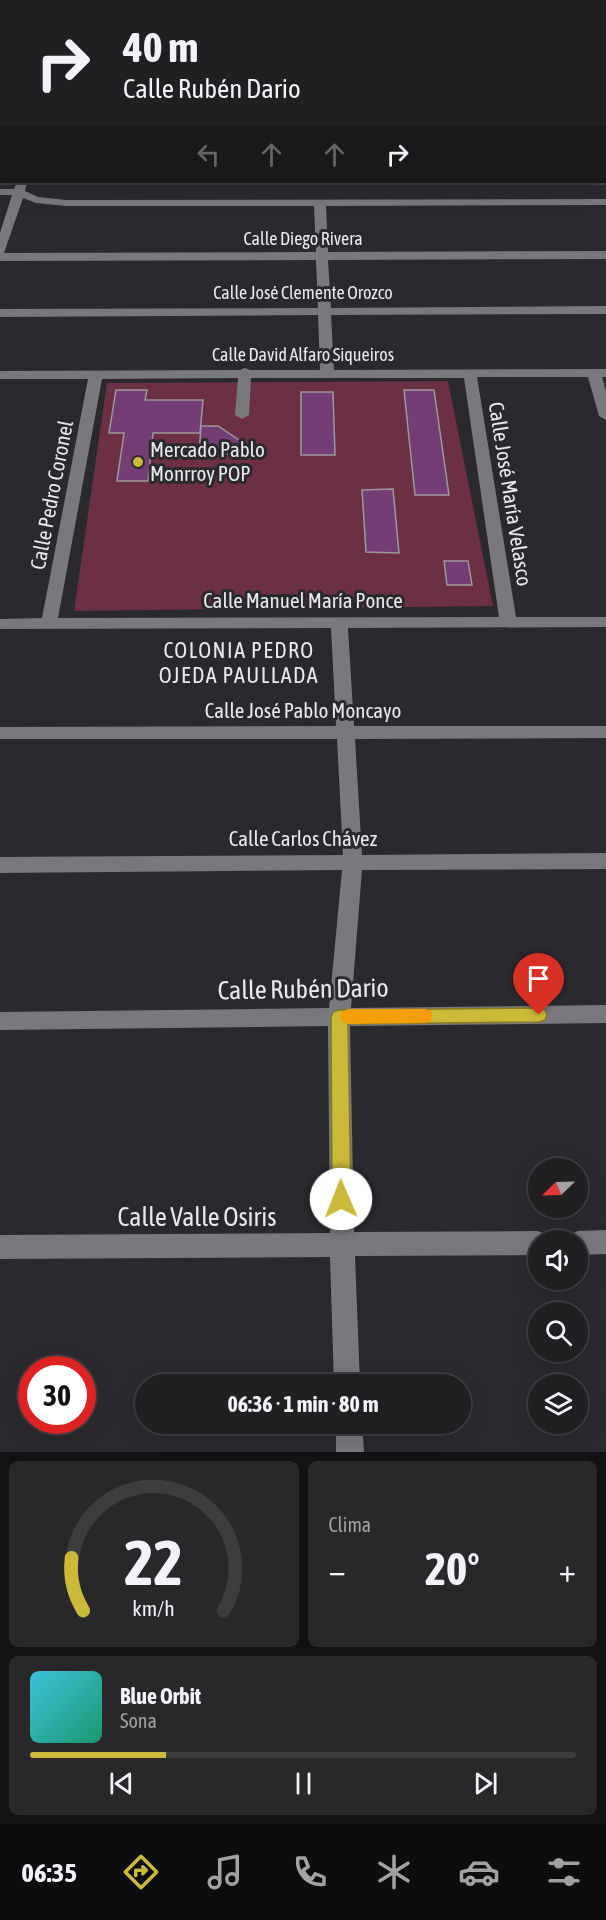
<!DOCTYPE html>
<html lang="es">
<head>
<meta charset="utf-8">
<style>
  body { margin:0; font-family:"Asap Condensed",sans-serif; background:#28272a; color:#f1f3f6; height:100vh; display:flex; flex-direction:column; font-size:22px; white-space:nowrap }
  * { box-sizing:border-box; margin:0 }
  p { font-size:20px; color:#a2a2a5 }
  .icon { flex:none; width:33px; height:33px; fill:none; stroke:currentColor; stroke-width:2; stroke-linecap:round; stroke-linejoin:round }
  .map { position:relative; height:1452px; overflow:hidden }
  .sheet { display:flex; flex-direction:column; gap:9px; padding:9px; background:#121113; flex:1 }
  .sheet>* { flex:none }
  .guide { position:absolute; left:0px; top:0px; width:606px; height:183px; box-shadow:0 6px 24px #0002,0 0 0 2px #3d3d40; background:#201f22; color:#f1f3f6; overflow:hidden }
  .needle { width:39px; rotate:247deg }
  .fabs { position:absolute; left:528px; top:1158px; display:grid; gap:12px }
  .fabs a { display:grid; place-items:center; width:60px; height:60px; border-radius:50%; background:#201f22; box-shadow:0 6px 24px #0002,0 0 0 2px #3d3d40; font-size:30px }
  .speed { position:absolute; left:18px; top:1356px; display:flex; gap:12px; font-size:30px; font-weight:700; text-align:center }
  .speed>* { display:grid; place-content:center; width:78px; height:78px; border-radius:50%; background:#201f22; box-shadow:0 6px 24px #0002,0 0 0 2px #3d3d40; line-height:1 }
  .speed .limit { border:9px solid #d22; background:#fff; color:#111 }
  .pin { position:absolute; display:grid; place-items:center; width:51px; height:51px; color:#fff; margin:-62px -26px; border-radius:50% 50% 50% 0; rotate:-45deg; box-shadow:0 0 6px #0007 }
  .pin .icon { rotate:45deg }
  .me { position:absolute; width:66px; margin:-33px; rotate:359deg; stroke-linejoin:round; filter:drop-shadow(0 0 4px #0008) }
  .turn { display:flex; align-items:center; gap:21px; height:126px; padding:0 24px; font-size:27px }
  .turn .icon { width:78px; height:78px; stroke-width:2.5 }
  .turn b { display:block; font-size:42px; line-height:51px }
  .lanes { display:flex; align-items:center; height:57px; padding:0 24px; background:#0003; justify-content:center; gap:30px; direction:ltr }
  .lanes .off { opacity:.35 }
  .big { font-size:45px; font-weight:700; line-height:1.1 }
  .sheet .card { flex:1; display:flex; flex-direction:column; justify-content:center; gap:9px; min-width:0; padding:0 21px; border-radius:9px; background:#28272a }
  .sheet .dial { align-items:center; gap:0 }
  .dial svg { height:156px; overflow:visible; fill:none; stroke:#3d3d40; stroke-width:7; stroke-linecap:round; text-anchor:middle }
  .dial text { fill:#f1f3f6; stroke:none }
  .song { display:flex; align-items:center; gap:18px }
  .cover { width:72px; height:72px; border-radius:9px; background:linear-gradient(135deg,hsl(190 70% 55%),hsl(160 70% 35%)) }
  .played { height:6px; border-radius:3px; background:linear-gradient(90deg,#cbba39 25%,#3d3d40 25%) }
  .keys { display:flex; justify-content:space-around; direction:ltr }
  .heat { display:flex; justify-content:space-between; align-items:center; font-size:33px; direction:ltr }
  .sheet .tiles { flex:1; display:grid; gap:9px; grid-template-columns:1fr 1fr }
  .card:last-child { grid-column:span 2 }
  .trip { position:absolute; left:135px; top:1374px; width:336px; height:60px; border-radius:30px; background:#201f22; box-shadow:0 6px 24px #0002,0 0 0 2px #3d3d40; font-weight:700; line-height:60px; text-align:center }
  .tab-bar { display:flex; height:96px; justify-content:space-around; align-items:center; background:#0d0c0e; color:#a2a2a5 }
  .tab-bar .icon { width:42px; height:42px }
  .tab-bar .active { color:#cbba39 }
  .tab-bar b { font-size:27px; color:#f1f3f6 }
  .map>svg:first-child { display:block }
  .green { fill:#6c2f44 }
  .building { fill:#743d75; stroke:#9c999c; stroke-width:1.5 }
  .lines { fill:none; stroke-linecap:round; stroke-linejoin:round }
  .minor { fill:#79797d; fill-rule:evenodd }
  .route { fill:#cbba39; stroke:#847925; stroke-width:1.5 }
  .slow { fill:#f59e0b }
  .poi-dot { fill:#cbba39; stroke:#2a292d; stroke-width:2 }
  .labels { text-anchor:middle; stroke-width:6; stroke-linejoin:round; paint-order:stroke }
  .far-street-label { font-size:18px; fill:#e9e9eb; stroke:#2a292d }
  .poi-label { font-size:21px; fill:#e9e9eb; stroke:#2a292d; text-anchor:start }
  .street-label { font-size:21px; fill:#e9e9eb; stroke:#2a292d }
  .neighbourhood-label { font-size:22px; letter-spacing:1.5px; fill:#e9e9eb; stroke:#2a292d }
  .near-street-label { font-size:26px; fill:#e9e9eb; stroke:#2a292d }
</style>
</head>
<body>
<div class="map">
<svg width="606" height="1452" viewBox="0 0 606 1452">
  <rect width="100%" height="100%" fill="#2a292d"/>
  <polygon class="green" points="448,381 493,606 74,611 107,383"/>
  <g class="building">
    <polygon points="116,390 147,390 145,400 203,400 200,433 153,433 148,481 117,481 124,433 109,433"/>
    <polygon points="404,390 434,390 449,495 415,495"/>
    <polygon points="301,392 333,392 335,455 301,455"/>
    <polygon points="201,426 218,426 260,454 199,454"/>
    <polygon points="393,489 399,553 366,552 362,490"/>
    <polygon points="444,561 468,561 472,585 447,585"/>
  </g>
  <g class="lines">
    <g class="minor">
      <rect x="74" y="0" width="8" height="2"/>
      <rect x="167" y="0" width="8" height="2"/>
      <rect x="256" y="0" width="8" height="2"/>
      <rect x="421" y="0" width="8" height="2"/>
      <polygon points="472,0 480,0 481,2 472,2"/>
      <polygon points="558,0 566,0 567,2 558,2"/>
      <rect x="581" y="0" width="8" height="2"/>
      <polygon points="604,41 606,42 606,50 604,49"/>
      <rect x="0" y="51" width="2" height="6"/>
      <rect x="0" y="87" width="2" height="6"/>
      <rect x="604" y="103" width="2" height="9"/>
      <rect x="604" y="123" width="2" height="6"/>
      <rect x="0" y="127" width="2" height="6"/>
      <rect x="604" y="168" width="2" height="6"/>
      <rect x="0" y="171" width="2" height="6"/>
      <path d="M 17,182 L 27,182 L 25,191 L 38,197 L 66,200 L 606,199 L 606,205 L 326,206 L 328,252 L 606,251 L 606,259 L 328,260 L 331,308 L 606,306 L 606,314 L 331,315 L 334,370 L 606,369 L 606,377 L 602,377 L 606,391 L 606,420 L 599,416 L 588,377 L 477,377 L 516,617 L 606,617 L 606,627 L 348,628 L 354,726 L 606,726 L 606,738 L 355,739 L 362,855 L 606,853 L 606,869 L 362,870 L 351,1008 L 606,1005 L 606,1023 L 350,1026 L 354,1232 L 538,1231 L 547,1235 L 549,1240 L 538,1240 L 538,1255 L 355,1256 L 360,1384 L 334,1384 L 330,1257 L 0,1259 L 0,1235 L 330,1233 L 328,1026 L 0,1030 L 0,1012 L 329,1008 L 342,870 L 0,873 L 0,857 L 343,855 L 337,739 L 0,739 L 0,727 L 336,726 L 331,628 L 0,629 L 0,619 L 42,618 L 88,379 L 0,379 L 0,371 L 240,370 L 245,368 L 250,370 L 320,370 L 318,315 L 0,317 L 0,309 L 318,308 L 316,260 L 0,261 L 0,233 L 12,195 L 0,195 L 0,189 L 14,189 ZM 23,198 L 36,203 L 66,206 L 314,206 L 316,252 L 4,253 ZM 238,378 L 235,415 L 242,419 L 249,415 L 251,378 L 464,378 L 499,617 L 58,618 L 102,379 Z"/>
      <polygon points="606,1230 606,1254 578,1255 578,1240 567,1240 569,1235 578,1231"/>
      <polygon points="336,1424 362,1424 364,1452 336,1452"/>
    </g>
  </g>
  <polygon class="route" points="539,1008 545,1010 547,1015 545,1020 539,1022 348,1024 351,1199 348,1206 341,1208 335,1206 332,1199 331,1017 333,1012 339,1010"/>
  <polygon class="slow" points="348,1009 425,1009 431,1011 433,1016 431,1021 425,1023 348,1024 342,1021 340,1016 342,1012"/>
  <circle class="poi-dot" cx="138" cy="462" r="6"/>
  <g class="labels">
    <g class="far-street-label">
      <text x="303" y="245">Calle Diego Rivera</text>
      <text x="303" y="299">Calle José Clemente Orozco</text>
      <text x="303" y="361">Calle David Alfaro Siqueiros</text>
    </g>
    <g class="poi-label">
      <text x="150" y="457">Mercado Pablo<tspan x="150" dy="24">Monrroy POP</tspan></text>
    </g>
    <g class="street-label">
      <text transform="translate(510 494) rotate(81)" y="7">Calle José María Velasco</text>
      <text transform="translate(52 495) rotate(-79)" y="7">Calle Pedro Coronel</text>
      <text x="303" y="608">Calle Manuel María Ponce</text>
      <text x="303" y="718">Calle José Pablo Moncayo</text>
      <text x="303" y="846">Calle Carlos Chávez</text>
    </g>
    <g class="neighbourhood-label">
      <text x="239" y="658">COLONIA PEDRO<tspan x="239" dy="25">OJEDA PAULLADA</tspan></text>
    </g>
    <g class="near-street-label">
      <text transform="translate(303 989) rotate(-1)" y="9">Calle Rubén Dario</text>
      <text x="197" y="1226">Calle Valle Osiris</text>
    </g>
  </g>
</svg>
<div class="fabs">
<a><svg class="needle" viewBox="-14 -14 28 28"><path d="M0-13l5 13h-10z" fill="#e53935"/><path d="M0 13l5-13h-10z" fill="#a2a2a5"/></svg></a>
<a><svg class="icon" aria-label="sound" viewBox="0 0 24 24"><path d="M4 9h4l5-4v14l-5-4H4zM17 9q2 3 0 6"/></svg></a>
<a><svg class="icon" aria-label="search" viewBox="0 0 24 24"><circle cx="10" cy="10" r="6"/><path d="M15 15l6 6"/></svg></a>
<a><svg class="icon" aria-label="layers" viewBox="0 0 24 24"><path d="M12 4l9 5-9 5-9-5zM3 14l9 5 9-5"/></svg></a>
</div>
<div class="speed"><div class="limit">30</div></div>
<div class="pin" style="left:539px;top:1015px;background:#d93025"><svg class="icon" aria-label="arrive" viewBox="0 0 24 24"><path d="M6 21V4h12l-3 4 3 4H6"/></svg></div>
<svg class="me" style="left:341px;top:1199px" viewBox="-20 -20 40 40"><circle r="19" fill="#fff"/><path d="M0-13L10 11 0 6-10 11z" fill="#cbba39"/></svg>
<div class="trip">06:36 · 1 min · 80 m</div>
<div class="guide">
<div class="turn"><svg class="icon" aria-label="right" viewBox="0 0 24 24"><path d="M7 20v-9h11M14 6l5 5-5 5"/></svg><div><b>40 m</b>Calle Rubén Dario</div></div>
<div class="lanes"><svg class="icon off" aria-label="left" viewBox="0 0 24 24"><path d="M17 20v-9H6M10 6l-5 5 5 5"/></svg><svg class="icon off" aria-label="ahead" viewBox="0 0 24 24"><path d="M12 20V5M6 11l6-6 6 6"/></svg><svg class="icon off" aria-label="ahead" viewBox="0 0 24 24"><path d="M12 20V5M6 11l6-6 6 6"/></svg><svg class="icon" aria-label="right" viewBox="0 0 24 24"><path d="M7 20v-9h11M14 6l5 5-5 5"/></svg></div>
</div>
</div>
<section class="sheet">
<div class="tiles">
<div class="card dial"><svg viewBox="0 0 100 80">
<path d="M14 69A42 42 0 1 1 86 69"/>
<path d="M14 69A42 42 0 0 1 8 42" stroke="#cbba39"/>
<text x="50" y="56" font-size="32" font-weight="700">22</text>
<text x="50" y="72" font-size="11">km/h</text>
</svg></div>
<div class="card"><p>Clima</p>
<div class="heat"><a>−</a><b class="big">20°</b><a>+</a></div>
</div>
<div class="card">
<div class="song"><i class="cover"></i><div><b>Blue Orbit</b><p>Sona</p></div></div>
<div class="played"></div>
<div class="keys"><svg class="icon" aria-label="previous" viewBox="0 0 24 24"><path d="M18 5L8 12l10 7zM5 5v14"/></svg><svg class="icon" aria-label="pause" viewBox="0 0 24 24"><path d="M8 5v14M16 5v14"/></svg><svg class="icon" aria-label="next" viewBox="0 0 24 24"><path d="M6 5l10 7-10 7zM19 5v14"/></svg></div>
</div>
</div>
</section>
<nav class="tab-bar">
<b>06:35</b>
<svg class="icon active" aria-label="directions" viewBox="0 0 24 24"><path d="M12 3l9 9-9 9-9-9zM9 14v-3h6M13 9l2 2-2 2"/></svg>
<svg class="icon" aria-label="music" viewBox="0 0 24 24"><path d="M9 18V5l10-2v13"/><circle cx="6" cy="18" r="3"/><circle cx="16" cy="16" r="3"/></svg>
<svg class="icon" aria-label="phone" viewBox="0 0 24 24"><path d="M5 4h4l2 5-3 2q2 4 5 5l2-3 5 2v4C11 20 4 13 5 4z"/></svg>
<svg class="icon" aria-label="climate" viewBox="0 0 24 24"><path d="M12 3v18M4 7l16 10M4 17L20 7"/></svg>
<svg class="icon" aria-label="car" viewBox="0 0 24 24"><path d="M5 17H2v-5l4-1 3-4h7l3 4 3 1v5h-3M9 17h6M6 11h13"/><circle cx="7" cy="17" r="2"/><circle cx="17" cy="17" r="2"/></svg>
<svg class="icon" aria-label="filters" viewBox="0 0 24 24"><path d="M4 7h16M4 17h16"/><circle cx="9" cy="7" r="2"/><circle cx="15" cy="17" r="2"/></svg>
</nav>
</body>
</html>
